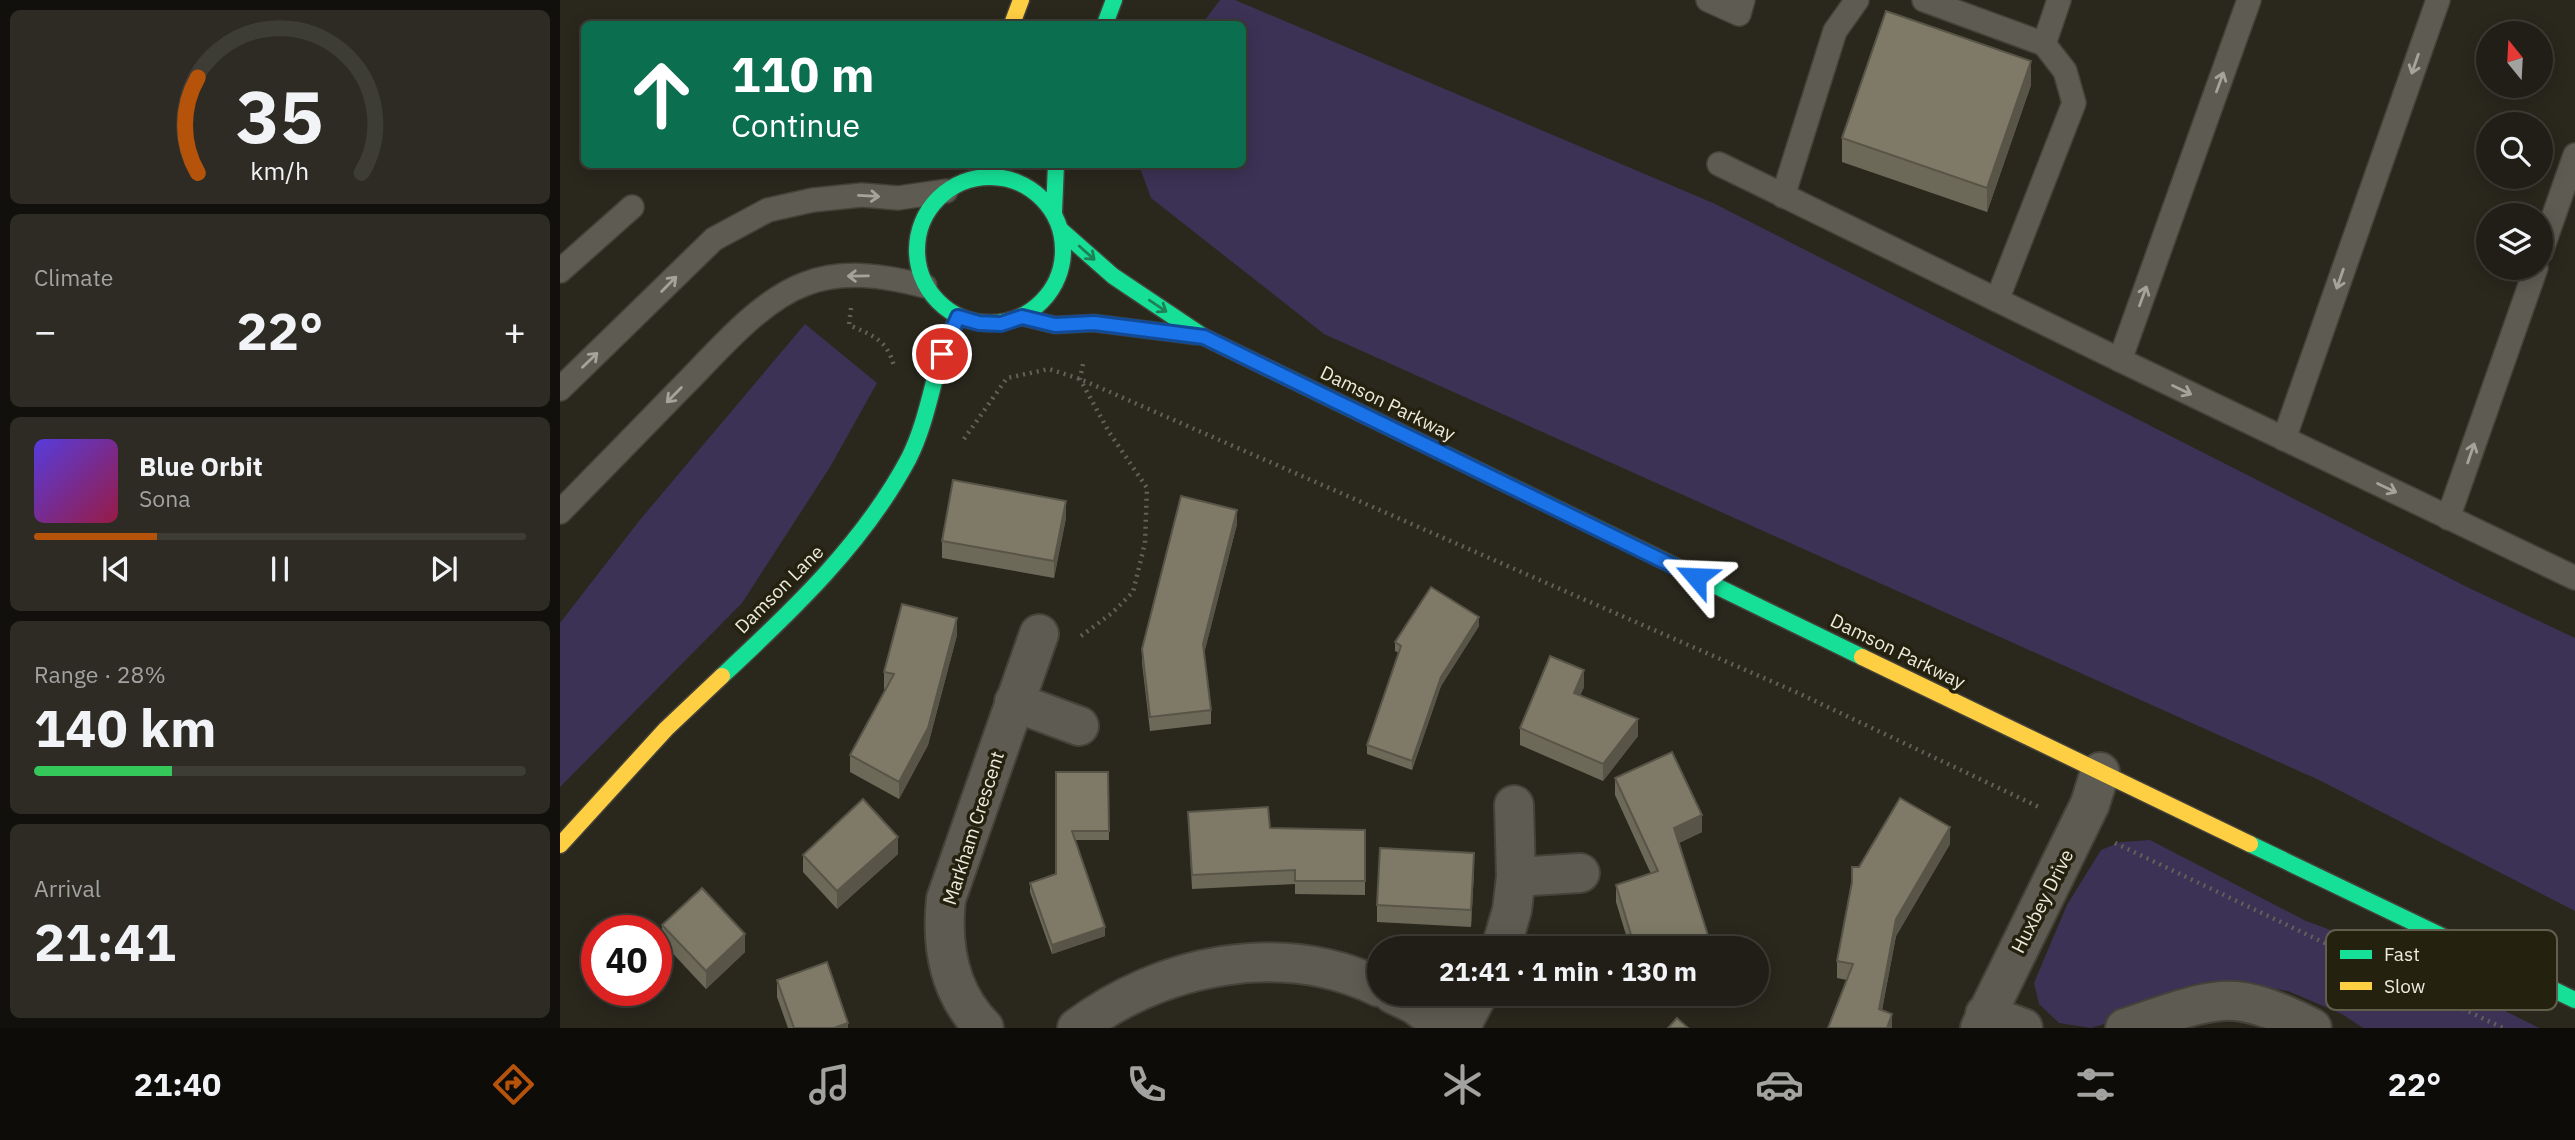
<!DOCTYPE html>
<html lang="en">
<head>
<meta charset="utf-8">
<style>
  body { margin:0; font-family:"IBM Plex Sans",sans-serif; background:#2d2b23; color:#f1f3f6; height:100vh; display:flex; flex-direction:column; font-size:26px; white-space:nowrap }
  * { box-sizing:border-box; margin:0 }
  p { font-size:23px; color:#a2a2a1 }
  .icon { flex:none; width:38px; height:38px; fill:none; stroke:currentColor; stroke-width:2; stroke-linecap:round; stroke-linejoin:round }
  .map { position:relative; flex:1; overflow:hidden }
  .panel { display:flex; flex-direction:column; gap:10px; padding:10px; background:#12100c; width:560px }
  .panel>* { flex:none }
  .hud { position:absolute; left:21px; top:21px; width:665px; height:147px; border-radius:10px; box-shadow:0 4px 18px #0003,0 0 0 2px #3d3c35; background:#0b6e4f; color:#fff; overflow:hidden }
  .needle { width:46px; rotate:342deg }
  .fabs { position:absolute; left:1916px; top:21px; display:grid; gap:14px }
  .fabs a { display:grid; place-items:center; width:77px; height:77px; border-radius:50%; background:#201e16; box-shadow:0 4px 18px #0003,0 0 0 2px #3d3c35; font-size:35px }
  .speed { position:absolute; left:21px; top:915px; display:flex; gap:14px; font-size:35px; font-weight:700; text-align:center }
  .speed>* { display:grid; place-content:center; width:91px; height:91px; border-radius:50%; background:#201e16; box-shadow:0 4px 18px #0003,0 0 0 2px #3d3c35; line-height:1 }
  .speed .limit { border:10px solid #d22; background:#fff; color:#111 }
  .pin { position:absolute; display:grid; place-items:center; width:60px; height:60px; color:#fff; margin:-30px; border:4px solid #fff; border-radius:50%; box-shadow:0 2px 7px #0007 }
  .me { position:absolute; width:77px; margin:-38px; rotate:296deg; stroke-linejoin:round; filter:drop-shadow(0 0 5px #0008) }
  .turn { display:flex; align-items:center; gap:24px; height:147px; padding:0 35px; font-size:32px }
  .turn .icon { width:91px; height:91px; stroke-width:2.5 }
  .turn b { display:block; font-size:49px; line-height:60px }
  .big { font-size:52px; font-weight:800; line-height:1.1 }
  .panel .card { flex:1; display:flex; flex-direction:column; justify-content:center; gap:10px; min-width:0; padding:0 24px; border-radius:10px; background:#2d2b23 }
  .panel .dial { align-items:center; gap:0 }
  .dial svg { height:182px; overflow:visible; fill:none; stroke:#3d3c35; stroke-width:7; stroke-linecap:round; text-anchor:middle }
  .dial text { fill:#f1f3f6; stroke:none }
  .song { display:flex; align-items:center; gap:21px }
  .cover { width:84px; height:84px; border-radius:10px; background:linear-gradient(135deg,hsl(250 70% 55%),hsl(340 70% 35%)) }
  .played { height:7px; border-radius:4px; background:linear-gradient(90deg,#b45309 25%,#3d3c35 25%) }
  .keys { display:flex; justify-content:space-around; direction:ltr }
  .heat { display:flex; justify-content:space-between; align-items:center; font-size:38px; direction:ltr }
  .charge { height:10px; border-radius:5px; background:linear-gradient(90deg,#34c759 28%,#3d3c35 0) }
  .trip { position:absolute; left:807px; top:936px; width:402px; height:70px; border-radius:35px; background:#201e16; box-shadow:0 4px 18px #0003,0 0 0 2px #3d3c35; font-weight:800; line-height:70px; text-align:center }
  .tabs { display:flex; height:112px; justify-content:space-around; align-items:center; background:#0d0c09; color:#a2a2a1 }
  .tabs .icon { width:49px; height:49px }
  .tabs .on { color:#b45309 }
  .tabs b { font-size:32px; color:#f1f3f6 }
  main { display:flex; flex:1; min-height:0 }
  .map>svg:first-child { display:block }
  .green { fill:#3c3255 }
  .lines { fill:none; stroke-linecap:round; stroke-linejoin:round }
  .lane-casing { stroke:#444239; stroke-width:26 }
  .street-casing { stroke:#444239; stroke-width:42 }
  .fast-casing { stroke:#444239; stroke-width:19 }
  .slow-casing { stroke:#444239; stroke-width:19 }
  .path { stroke:#626058; stroke-width:4.5; stroke-dasharray:2 5; stroke-linecap:butt }
  .lane { stroke:#5e5c52; stroke-width:23 }
  .street { stroke:#5e5c52; stroke-width:38 }
  .fast { stroke:#16e098; stroke-width:16 }
  .slow { stroke:#ffcf43; stroke-width:16 }
  .wall { fill:#6c6959 }
  .shaded-wall { fill:#585548 }
  .building { fill:#7e7a67; stroke:#585548; stroke-width:2 }
  .oneway { stroke:#a6a498 }
  .oneway2 { stroke:#1e8054 }
  .route-casing { stroke:#114b97; stroke-width:18 }
  .route { stroke:#1a73e8; stroke-width:12 }
  .labels { text-anchor:middle; stroke-width:7; stroke-linejoin:round; paint-order:stroke }
  .street-label { font-size:19px; fill:#edebdf; stroke:#25210f }
  .key { fill:#25210f; stroke:#615e4d; stroke-width:2 }
  .key-label { font-size:19px; fill:#edebdf }
</style>
</head>
<body>
<main>
<section class="panel">
<div class="card dial"><svg viewBox="0 0 100 80">
<path d="M14 69A42 42 0 1 1 86 69"/>
<path d="M14 69A42 42 0 0 1 14 27" stroke="#b45309"/>
<text x="50" y="56" font-size="32" font-weight="700">35</text>
<text x="50" y="72" font-size="11">km/h</text>
</svg></div>
<div class="card"><p>Climate</p>
<div class="heat"><a>−</a><b class="big">22°</b><a>+</a></div>
</div>
<div class="card">
<div class="song"><i class="cover"></i><div><b>Blue Orbit</b><p>Sona</p></div></div>
<div class="played"></div>
<div class="keys"><svg class="icon" aria-label="previous" viewBox="0 0 24 24"><path d="M18 5L8 12l10 7zM5 5v14"/></svg><svg class="icon" aria-label="pause" viewBox="0 0 24 24"><path d="M8 5v14M16 5v14"/></svg><svg class="icon" aria-label="next" viewBox="0 0 24 24"><path d="M6 5l10 7-10 7zM19 5v14"/></svg></div>
</div>
<div class="card"><p>Range · 28%</p><b class="big">140 km</b><div class="charge"></div></div>
<div class="card"><p>Arrival</p><b class="big">21:41</b></div>
</section>
<div class="map">
<svg width="2015" height="1028" viewBox="0 0 2015 1028">
  <rect width="100%" height="100%" fill="#2a281d"/>
  <g class="green">
    <polygon points="660,0 675,0 1153,203 1909,588 2015,638 2015,911 1759,780 764,334 591,198 579,165 682,164 682,24 642,24"/>
    <polygon points="245,324 317,383 270,467 182,603 0,787 0,623 79,521"/>
    <polygon points="1590,840 1746,921 1817,947 1979,1028 1803,1028 1782,1014 1728,991 1679,983 1531,1028 1499,1023 1479,1004 1474,983 1507,905 1541,850 1561,842"/>
  </g>
  <g class="lines">
    <defs>
      <g id="lane">
        <polyline points="1148,0 1179,14 1183,0"/>
        <polyline points="1364,0 1484,44 1505,71 1514,103 1437,300"/>
        <polyline points="1484,44 1499,0"/>
        <polyline points="1159,164 1560,360 2015,578"/>
        <polyline points="1223,196 1275,31 1297,0"/>
        <polyline points="1981,252 2015,155"/>
        <polyline points="0,271 72,207"/>
        <polyline points="1560,360 1689,0"/>
        <polyline points="0,389 154,239 208,210 253,200 302,195 338,198 386,191"/>
        <polyline points="1724,439 1878,0"/>
        <path d="M 0,512 C 41,470 82,428 123,386 C 158,351 199,301 245,284 C 284,269 325,276 365,286"/>
        <polyline points="1888,518 1976,268"/>
      </g>
      <g id="street">
        <polyline points="454,702 519,726"/>
        <polyline points="956,877 1020,873"/>
        <polyline points="941,948 952,910 956,877 954,805"/>
        <polyline points="833,994 854,1004 887,1028"/>
        <polyline points="1425,1014 1463,1028"/>
        <path d="M 424,1028 C 389,993 381,946 386,899 L 479,634"/>
        <path d="M 517,1028 C 602,964 721,940 819,987"/>
        <polyline points="900,1028 918,994"/>
        <polyline points="1420,1028 1530,804 1540,772"/>
        <path d="M 1565,1028 C 1597,1018 1643,998 1676,1001 C 1703,1004 1728,1016 1752,1028"/>
      </g>
      <g id="fast">
        <polyline points="545,24 554,0"/>
        <circle cx="430" cy="250" r="73"/>
        <polyline points="494,212 496,164"/>
        <polyline points="502,231 553,276 644,337 1302,657"/>
        <polyline points="462,317 495,325 534,323 636,336"/>
        <path d="M 162,676 C 232,611 304,543 349,458 C 365,426 371,390 381,356 C 386,343 392,330 398,317"/>
        <polyline points="1690,844 2015,1000"/>
      </g>
      <g id="slow">
        <polyline points="452,24 461,0"/>
        <polyline points="1302,657 1690,844"/>
        <polyline points="0,845 106,729 162,676"/>
      </g>
    </defs>
    <use href="#lane" class="lane-casing"/>
    <use href="#street" class="street-casing"/>
    <use href="#fast" class="fast-casing"/>
    <use href="#slow" class="slow-casing"/>
    <g class="path">
      <path d="M 291,308 L 289,325 C 312,335 328,340 334,367"/>
      <polyline points="404,439 447,378 489,369 520,379 1238,693 1481,808"/>
      <polyline points="521,636 552,613 573,592 585,543 587,488 549,432 520,379 523,364"/>
      <polyline points="1555,843 1943,1028"/>
    </g>
    <use href="#lane" class="lane"/>
    <use href="#street" class="street"/>
    <use href="#fast" class="fast"/>
    <use href="#slow" class="slow"/>
  </g>
  <g class="wall">
    <polygon points="1471,85 1427,212 1282,162 1282,138"/>
    <polygon points="506,518 494,578 382,558 382,541"/>
    <polygon points="677,524 644,653 651,710 651,724 590,731 582,663 582,649"/>
    <polygon points="919,626 881,686 852,770 807,754 807,745 839,653 835,651 835,642"/>
    <polygon points="397,635 368,745 339,799 290,772 290,755 326,689 324,689 324,672"/>
    <polygon points="1024,687 1020,695 1078,736 1043,781 960,745 960,728"/>
    <polygon points="496,772 548,772 549,840 515,840 545,936 492,954 470,892 470,883 496,874"/>
    <polygon points="1055,778 1142,832 1119,843 1152,948 1070,948 1056,902 1056,885 1091,874 1055,795"/>
    <polygon points="628,812 710,828 805,830 805,895 735,894 735,884 632,889"/>
    <polygon points="1390,844 1336,936 1322,1010 1332,1028 1287,980 1277,978 1277,961"/>
    <polygon points="338,854 277,909 243,872 243,855"/>
    <polygon points="914,870 911,927 817,922 817,905"/>
    <polygon points="102,925 185,952 146,989 102,942"/>
    <polygon points="217,980 288,1028 228,1028 217,997"/>
  </g>
  <g class="shaded-wall">
    <polygon points="1471,61 1471,85 1427,212 1427,188"/>
    <polygon points="506,501 506,518 494,578 494,561"/>
    <polygon points="677,510 677,524 643,658 643,644"/>
    <polygon points="919,617 919,626 881,686 852,770 852,761 881,677"/>
    <polygon points="397,618 397,635 368,745 339,799 339,782"/>
    <polygon points="1024,670 1024,687 1014,710 1014,693"/>
    <polygon points="1078,719 1078,736 1043,781 1043,764"/>
    <polygon points="1142,815 1142,832 1114,845 1114,828"/>
    <polygon points="1390,827 1390,844 1336,936 1319,1026 1319,1009 1336,919"/>
    <polygon points="338,837 338,854 277,909 277,891"/>
    <polygon points="914,853 914,870 911,927 911,910"/>
    <polygon points="545,927 545,936 492,954 492,945"/>
    <polygon points="185,934 185,952 146,989 146,971"/>
    <polygon points="1085,994 1099,994 1085,998"/>
    <polygon points="1332,1014 1332,1028 1327,1028"/>
    <polygon points="288,1023 288,1028 274,1028"/>
  </g>
  <g class="building">
    <polygon points="1326,11 1471,61 1427,188 1282,138"/>
    <polygon points="393,480 506,501 494,561 382,541"/>
    <polygon points="621,496 677,510 643,644 651,710 590,717 582,649"/>
    <polygon points="871,587 919,617 881,677 852,761 807,745 841,646 835,642"/>
    <polygon points="342,604 397,618 368,728 339,782 290,755 334,674 324,672"/>
    <polygon points="990,656 1024,670 1014,693 1078,719 1043,764 960,728"/>
    <polygon points="1112,752 1142,815 1114,828 1152,948 1075,948 1056,885 1098,871 1055,778"/>
    <polygon points="496,772 548,772 549,831 512,831 545,927 492,945 470,883 496,874"/>
    <polygon points="1340,798 1390,827 1336,919 1319,1009 1332,1014 1327,1028 1268,1028 1293,964 1277,961 1292,882 1292,867 1299,867"/>
    <polygon points="303,799 338,837 277,891 243,855"/>
    <polygon points="708,807 710,828 805,830 805,881 735,881 735,870 632,875 628,812"/>
    <polygon points="820,848 914,853 911,910 817,905"/>
    <polygon points="142,888 185,934 146,971 102,925"/>
    <polygon points="267,962 288,1023 274,1028 234,1028 217,980"/>
    <polygon points="1117,1018 1128,1028 1108,1028"/>
  </g>
  <defs><path id="oneway-shaft" d="M-6 0H5M1.5-3L5.5 0L1.5 3" fill="none" stroke-width="1.6" stroke-linecap="round" stroke-linejoin="round" transform="scale(1.75)"/></defs>
  <g class="oneway">
    <use href="#oneway-shaft" transform="translate(1855 64) rotate(109)"/>
    <use href="#oneway-shaft" transform="translate(1660 82) rotate(-70)"/>
    <use href="#oneway-shaft" transform="translate(309 196) rotate(3)"/>
    <use href="#oneway-shaft" transform="translate(298 276) rotate(179)"/>
    <use href="#oneway-shaft" transform="translate(1780 279) rotate(109)"/>
    <use href="#oneway-shaft" transform="translate(109 284) rotate(-45)"/>
    <use href="#oneway-shaft" transform="translate(1583 296) rotate(-70)"/>
    <use href="#oneway-shaft" transform="translate(30 360) rotate(-44)"/>
    <use href="#oneway-shaft" transform="translate(1622 390) rotate(26)"/>
    <use href="#oneway-shaft" transform="translate(114 395) rotate(135)"/>
    <use href="#oneway-shaft" transform="translate(1911 453) rotate(-71)"/>
    <use href="#oneway-shaft" transform="translate(1827 488) rotate(26)"/>
  </g>
  <g class="oneway2">
    <use href="#oneway-shaft" transform="translate(527 253) rotate(42)"/>
    <use href="#oneway-shaft" transform="translate(598 306) rotate(34)"/>
  </g>
  <g class="lines">
    <defs>
      <polyline id="route" points="382,354 398,317 419,323 441,324 462,317 495,325 534,323 644,337 1136,577"/>
    </defs>
    <use href="#route" class="route-casing"/>
    <use href="#route" class="route"/>
  </g>
  <g class="labels">
    <g class="street-label">
      <text transform="translate(828 403) rotate(26)" y="7">Damson Parkway</text>
      <text transform="translate(219 589) rotate(-45)" y="7">Damson Lane</text>
      <text transform="translate(1338 651) rotate(26)" y="7">Damson Parkway</text>
      <text transform="translate(413 828) rotate(-72)" y="7">Markham Crescent</text>
      <text transform="translate(1482 901) rotate(-63)" y="7">Huxbey Drive</text>
    </g>
  </g>
  <rect x="1766" y="930" width="231" height="80" rx="10" class="key"/>
  <rect x="1780" y="950" width="32" height="9" fill="#16e098"/>
  <rect x="1780" y="982" width="32" height="8" fill="#ffcf43"/>
  <g class="key-label">
    <text x="1824" y="961">Fast</text>
    <text x="1824" y="993">Slow</text>
  </g>
</svg>
<div class="fabs">
<a><svg class="needle" viewBox="-14 -14 28 28"><path d="M0-13l5 13h-10z" fill="#e53935"/><path d="M0 13l5-13h-10z" fill="#a2a2a1"/></svg></a>
<a><svg class="icon" aria-label="search" viewBox="0 0 24 24"><circle cx="10" cy="10" r="6"/><path d="M15 15l6 6"/></svg></a>
<a><svg class="icon" aria-label="layers" viewBox="0 0 24 24"><path d="M12 4l9 5-9 5-9-5zM3 14l9 5 9-5"/></svg></a>
</div>
<div class="speed"><div class="limit">40</div></div>
<div class="pin" style="left:382px;top:354px;background:#d93025"><svg class="icon" aria-label="arrive" viewBox="0 0 24 24"><path d="M6 21V4h12l-3 4 3 4H6"/></svg></div>
<svg class="me" style="left:1136px;top:577px" viewBox="-20 -20 40 40"><path d="M0-17L14 15 0 8-14 15z" fill="#1a73e8" stroke="#fff" stroke-width="4"/></svg>
<div class="trip">21:41 · 1 min · 130 m</div>
<div class="hud">
<div class="turn"><svg class="icon" aria-label="ahead" viewBox="0 0 24 24"><path d="M12 20V5M6 11l6-6 6 6"/></svg><div><b>110 m</b>Continue</div></div>
</div>
</div>
</main>
<nav class="tabs">
<b>21:40</b>
<svg class="icon on" aria-label="directions" viewBox="0 0 24 24"><path d="M12 3l9 9-9 9-9-9zM9 14v-3h6M13 9l2 2-2 2"/></svg>
<svg class="icon" aria-label="music" viewBox="0 0 24 24"><path d="M9 18V5l10-2v13"/><circle cx="6" cy="18" r="3"/><circle cx="16" cy="16" r="3"/></svg>
<svg class="icon" aria-label="phone" viewBox="0 0 24 24"><path d="M5 4h4l2 5-3 2q2 4 5 5l2-3 5 2v4C11 20 4 13 5 4z"/></svg>
<svg class="icon" aria-label="climate" viewBox="0 0 24 24"><path d="M12 3v18M4 7l16 10M4 17L20 7"/></svg>
<svg class="icon" aria-label="car" viewBox="0 0 24 24"><path d="M5 17H2v-5l4-1 3-4h7l3 4 3 1v5h-3M9 17h6M6 11h13"/><circle cx="7" cy="17" r="2"/><circle cx="17" cy="17" r="2"/></svg>
<svg class="icon" aria-label="filters" viewBox="0 0 24 24"><path d="M4 7h16M4 17h16"/><circle cx="9" cy="7" r="2"/><circle cx="15" cy="17" r="2"/></svg>
<b>22°</b>
</nav>
</body>
</html>
